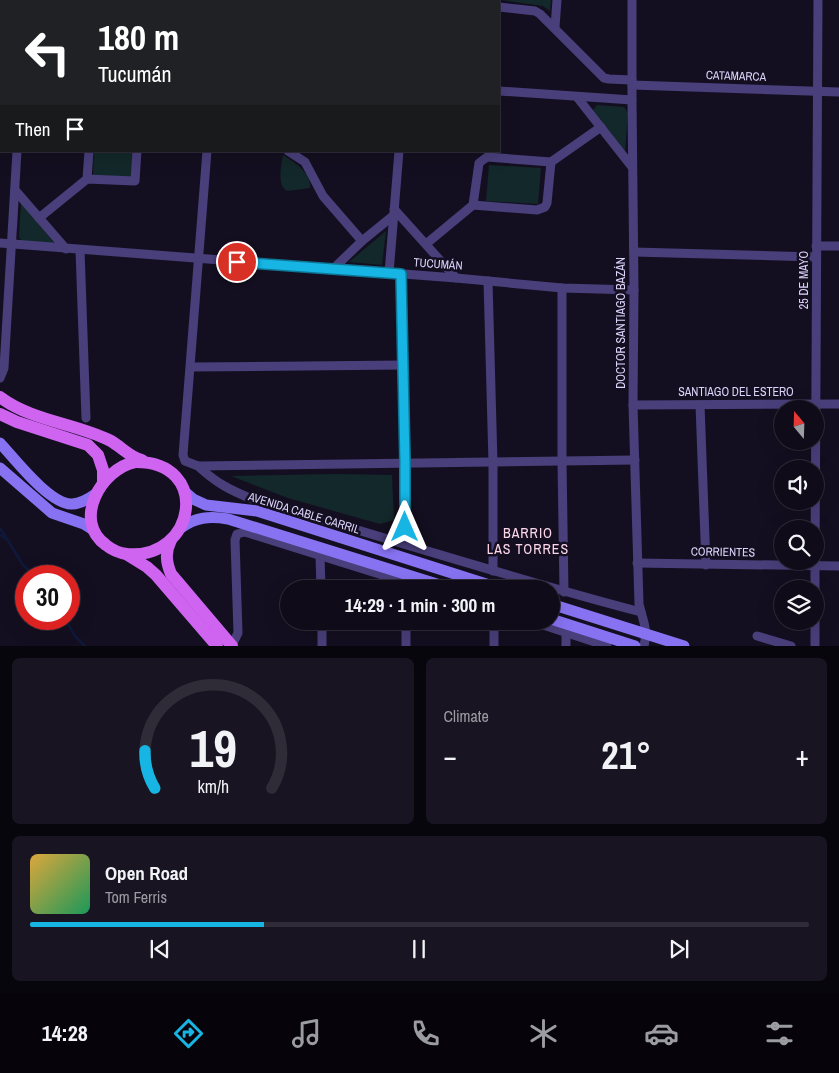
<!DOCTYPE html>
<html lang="en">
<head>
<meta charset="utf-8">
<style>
  body { margin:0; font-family:"Archivo Narrow",sans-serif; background:#181421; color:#f1f3f6; height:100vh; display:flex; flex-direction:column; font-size:19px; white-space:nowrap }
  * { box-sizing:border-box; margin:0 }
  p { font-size:16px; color:#9b9ba2 }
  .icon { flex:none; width:28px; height:28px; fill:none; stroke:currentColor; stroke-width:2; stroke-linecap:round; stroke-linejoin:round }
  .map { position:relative; height:646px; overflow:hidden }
  .panel { display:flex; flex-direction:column; gap:12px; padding:12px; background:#08060d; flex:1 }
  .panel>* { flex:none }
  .top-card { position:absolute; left:0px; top:0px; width:500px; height:152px; box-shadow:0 5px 20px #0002,0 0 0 1px #2f2b37; background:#202124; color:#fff; overflow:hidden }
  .needle { width:32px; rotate:341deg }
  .fabs { position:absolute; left:774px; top:400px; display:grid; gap:10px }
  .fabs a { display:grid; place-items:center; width:50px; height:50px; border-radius:50%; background:#0f0b18; box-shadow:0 5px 20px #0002,0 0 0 1px #2f2b37; font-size:25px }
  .speed { position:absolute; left:15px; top:565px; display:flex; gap:10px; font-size:25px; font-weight:700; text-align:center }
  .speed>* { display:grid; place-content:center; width:65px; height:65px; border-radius:50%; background:#0f0b18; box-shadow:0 5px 20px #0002,0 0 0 1px #2f2b37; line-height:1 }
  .speed .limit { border:8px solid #d22; background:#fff; color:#111 }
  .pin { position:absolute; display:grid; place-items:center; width:42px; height:42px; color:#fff; margin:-21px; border:2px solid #fff; border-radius:50%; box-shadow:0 1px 5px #0007 }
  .me { position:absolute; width:55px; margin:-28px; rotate:0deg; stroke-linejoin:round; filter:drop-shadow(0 0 4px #0008) }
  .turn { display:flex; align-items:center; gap:18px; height:105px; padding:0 15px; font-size:22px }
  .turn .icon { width:65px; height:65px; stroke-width:2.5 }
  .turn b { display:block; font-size:35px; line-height:42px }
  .then { display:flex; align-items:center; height:48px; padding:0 15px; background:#0003; gap:10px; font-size:19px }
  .big { font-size:38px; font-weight:700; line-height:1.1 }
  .panel .widget { flex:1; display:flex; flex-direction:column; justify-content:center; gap:8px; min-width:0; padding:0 18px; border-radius:8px; background:#181421 }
  .panel .dial { align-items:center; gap:0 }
  .dial svg { height:130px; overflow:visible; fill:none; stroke:#2f2b37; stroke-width:7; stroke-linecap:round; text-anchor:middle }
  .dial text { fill:#f1f3f6; stroke:none }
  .song { display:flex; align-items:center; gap:15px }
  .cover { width:60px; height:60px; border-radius:8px; background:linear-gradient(135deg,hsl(40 70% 55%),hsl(150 70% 35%)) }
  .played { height:5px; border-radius:2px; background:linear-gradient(90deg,#16b5e4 30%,#2f2b37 30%) }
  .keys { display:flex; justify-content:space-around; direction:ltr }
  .heat { display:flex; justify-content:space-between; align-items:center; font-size:28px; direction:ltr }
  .panel .tiles { flex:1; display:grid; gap:12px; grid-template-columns:1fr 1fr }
  .widget:last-child { grid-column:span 2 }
  .trip { position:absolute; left:280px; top:580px; width:280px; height:50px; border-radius:25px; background:#0f0b18; box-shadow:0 5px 20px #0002,0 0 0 1px #2f2b37; font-weight:700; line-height:50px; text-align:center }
  .dock { display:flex; height:80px; justify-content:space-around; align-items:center; background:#06040a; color:#9b9ba2 }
  .dock .icon { width:35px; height:35px }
  .dock .selected { color:#16b5e4 }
  .dock b { font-size:22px; color:#f1f3f6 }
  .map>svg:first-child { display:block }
  .green { fill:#13282a }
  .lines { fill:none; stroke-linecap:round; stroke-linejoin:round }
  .stream { stroke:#0e193b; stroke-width:2.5 }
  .minor { stroke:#493f7b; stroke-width:9 }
  .secondary { stroke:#8773f2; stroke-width:11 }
  .primary { stroke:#ce64f0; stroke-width:12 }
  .route-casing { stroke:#0e7694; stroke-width:12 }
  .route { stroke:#16b5e4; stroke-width:9 }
  .labels { text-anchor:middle; stroke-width:5; stroke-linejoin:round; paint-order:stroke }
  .street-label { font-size:12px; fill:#ddd3fb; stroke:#140f20 }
  .neighbourhood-label { font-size:14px; letter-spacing:1px; fill:#fbd5e8; stroke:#140f20 }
</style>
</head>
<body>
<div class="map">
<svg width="839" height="646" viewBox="0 0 839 646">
  <rect width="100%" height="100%" fill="#140f20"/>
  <g class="green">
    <polygon points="181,0 268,0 267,1"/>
    <polygon points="502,0 551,0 550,11 543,6"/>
    <polygon points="597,105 624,107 628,113 625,151 593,110"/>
    <polygon points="94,151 133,151 131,177 93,175"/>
    <path d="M 283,155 C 295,163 311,172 310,188 L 287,191 C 277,185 281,166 283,155 Z"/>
    <polygon points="489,165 541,168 538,204 486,201"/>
    <polygon points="21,203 56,245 22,241 19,237"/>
    <polygon points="386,231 382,265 349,262"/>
    <polygon points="335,474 392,475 394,520 380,524 288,498 231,476"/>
  </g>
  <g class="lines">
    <g class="stream">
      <polyline points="0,528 23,565 35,576"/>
      <polyline points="0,535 6,539"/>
      <polyline points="65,619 75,636 85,646"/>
    </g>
    <g class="minor">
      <polyline points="172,0 173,1"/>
      <polyline points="494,0 494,1"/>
      <path d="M 632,0 L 632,100 L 634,290 L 633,405 L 639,604 C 643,622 648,627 644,646"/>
      <polyline points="27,1 27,0"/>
      <polyline points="277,1 278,0"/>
      <polyline points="411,1 411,0"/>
      <polyline points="499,7 535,11 540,14 604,78 609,79 632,80"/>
      <polyline points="555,27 557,0"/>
      <polyline points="0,51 1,51"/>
      <polyline points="632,85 839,92"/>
      <polyline points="499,91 632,100"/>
      <polyline points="577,97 632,167"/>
      <polyline points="207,151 183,455 185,461 198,466 635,460"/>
      <polyline points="288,151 305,162 323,196 362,241"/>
      <polyline points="87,179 89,151"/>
      <polyline points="15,190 66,249"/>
      <polyline points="473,205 537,210 545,207 547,203 551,162"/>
      <polyline points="394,209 456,278"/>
      <polyline points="39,218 87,179 135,181 137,151"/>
      <polyline points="0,243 456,278 562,288 634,290"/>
      <polyline points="426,244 473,205 479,163 487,157 551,162 601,127"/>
      <polyline points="816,246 839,246"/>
      <polyline points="80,250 86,418"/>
      <polyline points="634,252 816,257"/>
      <polyline points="333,269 362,241 394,215"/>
      <polyline points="389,273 399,151"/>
      <polyline points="401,274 405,462 405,543"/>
      <polyline points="488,281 493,463 493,571"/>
      <polyline points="562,288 562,461 564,592"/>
      <polyline points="191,367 403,365"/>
      <polyline points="0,378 4,368 17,151"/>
      <polyline points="633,405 839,404"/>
      <polyline points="700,405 706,565"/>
      <path d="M 198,466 C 216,483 230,490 252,499 C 382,536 510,578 641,612"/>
      <polyline points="320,555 321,589"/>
      <polyline points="815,560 818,0"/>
      <polyline points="637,563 839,566"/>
      <polyline points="815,589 815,562"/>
      <polyline points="322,621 322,646"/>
      <polyline points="406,621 406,646"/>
      <polyline points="531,621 607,646"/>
      <polyline points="566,633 566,646"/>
      <polyline points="757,636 791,646"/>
      <polyline points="232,645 238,633 235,540 237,534 245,532 427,589"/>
      <polyline points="494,646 494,621"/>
      <polyline points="815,646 815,621"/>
    </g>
    <g class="secondary">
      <path d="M 0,443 C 14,458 50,505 72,504 C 80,504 90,498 97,493"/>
      <polyline points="0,468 52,513 84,524 92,529"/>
      <polyline points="185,492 193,499 206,505 257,511 502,589"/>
      <path d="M 181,528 C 195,517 210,516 228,519 L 453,589"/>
      <polyline points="551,604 684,646"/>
      <polyline points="551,619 635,646"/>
    </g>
    <g class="primary">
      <path d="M 0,397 C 32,421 74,423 109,440 C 121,446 129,457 142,460"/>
      <polyline points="0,414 17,422 88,445 98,455 103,470 103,483"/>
      <path d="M 135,462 C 212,461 196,560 127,554 C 119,553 112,550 106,545 C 72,521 101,469 135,462 Z"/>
      <path d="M 171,540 C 165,552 166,562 171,574 L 232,646"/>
      <polyline points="126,554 147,567 156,575 217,646"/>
    </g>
  </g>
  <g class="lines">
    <defs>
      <polyline id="route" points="237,262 401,274 405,462 405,527"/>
    </defs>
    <use href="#route" class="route-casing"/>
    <use href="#route" class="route"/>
  </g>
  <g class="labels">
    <g class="street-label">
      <text transform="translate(736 76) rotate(2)" y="4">CATAMARCA</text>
      <text transform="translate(438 264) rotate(4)" y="4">TUCUMÁN</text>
      <text transform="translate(804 280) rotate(-90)" y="4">25 DE MAYO</text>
      <text transform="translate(621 323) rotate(-90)" y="4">DOCTOR SANTIAGO BAZÁN</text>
      <text x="736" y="396">SANTIAGO DEL ESTERO</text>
      <text transform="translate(304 513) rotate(17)" y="4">AVENIDA CABLE CARRIL</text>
      <text transform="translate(723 552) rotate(1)" y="4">CORRIENTES</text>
    </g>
    <g class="neighbourhood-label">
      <text x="528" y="538">BARRIO<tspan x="528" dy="16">LAS TORRES</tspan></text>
    </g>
  </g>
</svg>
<div class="fabs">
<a><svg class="needle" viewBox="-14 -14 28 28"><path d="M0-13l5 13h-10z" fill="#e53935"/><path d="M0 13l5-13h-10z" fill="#9b9ba2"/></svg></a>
<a><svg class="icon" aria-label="sound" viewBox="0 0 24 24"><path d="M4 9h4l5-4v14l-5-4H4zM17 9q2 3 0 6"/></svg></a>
<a><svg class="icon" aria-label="search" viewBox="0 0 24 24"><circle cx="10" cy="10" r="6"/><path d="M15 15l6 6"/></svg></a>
<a><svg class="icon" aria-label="layers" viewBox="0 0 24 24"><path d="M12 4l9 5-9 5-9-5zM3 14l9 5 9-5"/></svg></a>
</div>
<div class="speed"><div class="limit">30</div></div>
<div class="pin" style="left:237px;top:262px;background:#d93025"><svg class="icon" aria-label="arrive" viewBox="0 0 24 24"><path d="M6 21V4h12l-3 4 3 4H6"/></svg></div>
<svg class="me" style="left:405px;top:527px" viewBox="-20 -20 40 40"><path d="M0-17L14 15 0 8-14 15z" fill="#16b5e4" stroke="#fff" stroke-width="4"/></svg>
<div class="trip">14:29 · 1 min · 300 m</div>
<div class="top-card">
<div class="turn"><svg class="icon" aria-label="left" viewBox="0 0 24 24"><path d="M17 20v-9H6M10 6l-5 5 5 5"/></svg><div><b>180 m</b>Tucumán</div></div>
<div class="then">Then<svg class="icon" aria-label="arrive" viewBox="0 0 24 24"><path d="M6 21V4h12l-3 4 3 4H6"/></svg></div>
</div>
</div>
<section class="panel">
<div class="tiles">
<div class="widget dial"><svg viewBox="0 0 100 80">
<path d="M14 69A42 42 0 1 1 86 69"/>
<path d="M14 69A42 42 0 0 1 8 46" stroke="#16b5e4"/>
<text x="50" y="56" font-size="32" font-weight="700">19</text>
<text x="50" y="72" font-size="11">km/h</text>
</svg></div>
<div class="widget"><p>Climate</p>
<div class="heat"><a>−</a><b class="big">21°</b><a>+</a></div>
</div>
<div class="widget">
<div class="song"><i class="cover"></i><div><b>Open Road</b><p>Tom Ferris</p></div></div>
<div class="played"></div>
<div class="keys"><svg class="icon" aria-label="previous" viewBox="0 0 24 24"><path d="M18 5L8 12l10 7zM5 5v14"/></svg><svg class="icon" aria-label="pause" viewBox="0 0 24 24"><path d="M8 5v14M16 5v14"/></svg><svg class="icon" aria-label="next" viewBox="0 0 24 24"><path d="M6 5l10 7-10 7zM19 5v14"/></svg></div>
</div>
</div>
</section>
<nav class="dock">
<b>14:28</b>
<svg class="icon selected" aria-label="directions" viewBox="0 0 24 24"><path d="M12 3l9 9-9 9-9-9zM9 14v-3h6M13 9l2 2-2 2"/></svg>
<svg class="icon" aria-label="music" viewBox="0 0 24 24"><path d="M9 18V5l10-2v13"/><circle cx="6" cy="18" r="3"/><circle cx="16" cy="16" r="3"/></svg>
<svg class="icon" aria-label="phone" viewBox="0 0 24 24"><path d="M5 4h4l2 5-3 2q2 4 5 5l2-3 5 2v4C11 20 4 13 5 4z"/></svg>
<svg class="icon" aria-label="climate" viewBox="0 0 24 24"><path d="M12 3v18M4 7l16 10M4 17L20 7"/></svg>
<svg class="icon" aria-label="car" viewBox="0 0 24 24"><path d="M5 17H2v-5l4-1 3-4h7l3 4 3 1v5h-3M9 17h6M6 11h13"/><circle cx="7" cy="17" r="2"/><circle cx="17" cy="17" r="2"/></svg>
<svg class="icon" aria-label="filters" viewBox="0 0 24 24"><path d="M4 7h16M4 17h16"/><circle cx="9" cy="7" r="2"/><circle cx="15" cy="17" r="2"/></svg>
</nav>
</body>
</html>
